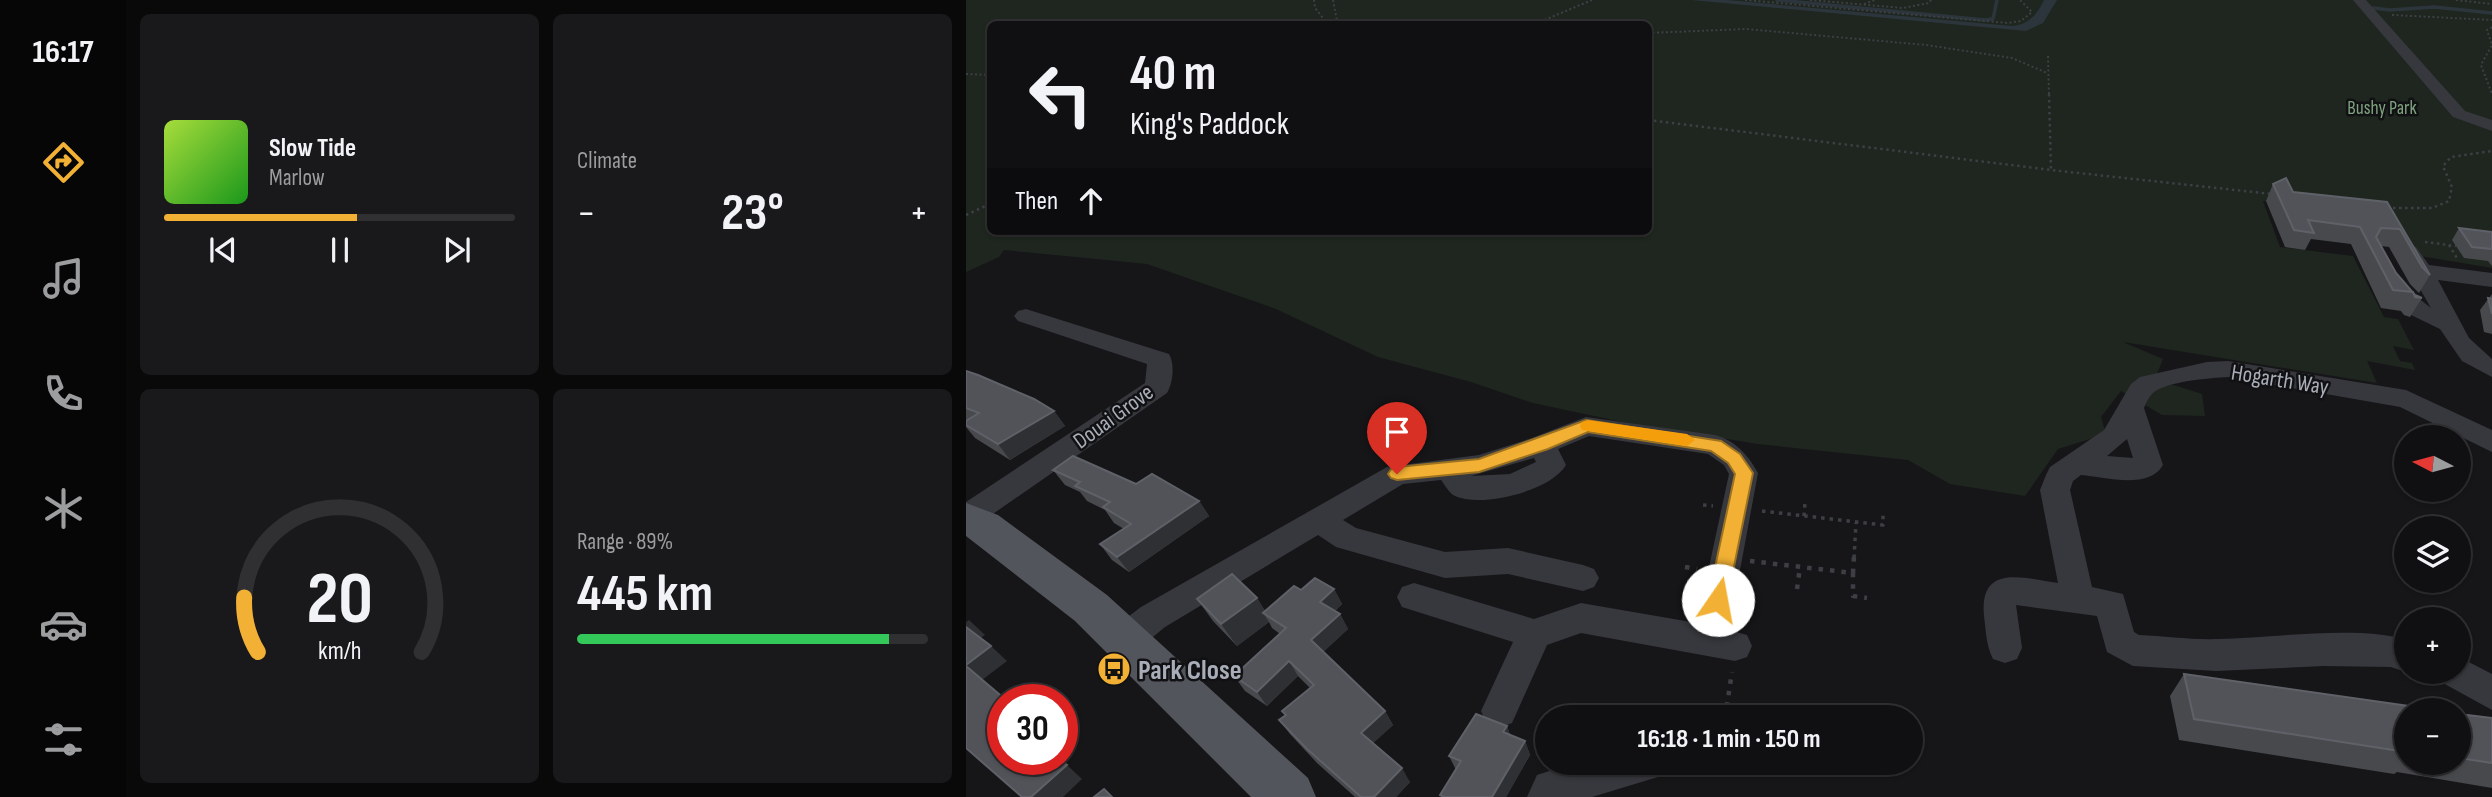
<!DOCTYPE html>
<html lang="en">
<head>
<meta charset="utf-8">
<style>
  body { margin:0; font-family:"Sofia Sans Condensed",sans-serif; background:#19191b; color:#f1f3f6; height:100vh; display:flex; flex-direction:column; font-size:26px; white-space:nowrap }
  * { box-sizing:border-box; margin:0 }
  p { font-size:23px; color:#9c9d9f }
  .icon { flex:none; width:38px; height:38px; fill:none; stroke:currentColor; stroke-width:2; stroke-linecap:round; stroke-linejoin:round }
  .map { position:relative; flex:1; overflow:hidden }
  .panel { display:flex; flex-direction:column; gap:14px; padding:14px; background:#09090a; width:840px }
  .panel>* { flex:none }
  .banner { position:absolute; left:21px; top:21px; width:665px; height:214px; border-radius:10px; box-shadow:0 2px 5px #0004,0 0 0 2px #303032; background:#101012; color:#f1f3f6; overflow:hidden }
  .needle { width:46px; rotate:276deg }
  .buttons { position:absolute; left:1428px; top:425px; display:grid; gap:14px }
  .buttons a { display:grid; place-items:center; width:77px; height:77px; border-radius:50%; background:#101012; box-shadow:0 2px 5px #0004,0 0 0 2px #303032; font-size:35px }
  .speed { position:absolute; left:21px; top:684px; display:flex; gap:14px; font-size:35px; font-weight:700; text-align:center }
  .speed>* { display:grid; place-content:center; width:91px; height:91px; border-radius:50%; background:#101012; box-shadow:0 2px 5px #0004,0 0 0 2px #303032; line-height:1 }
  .speed .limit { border:10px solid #d22; background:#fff; color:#111 }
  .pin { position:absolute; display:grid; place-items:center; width:60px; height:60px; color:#fff; margin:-72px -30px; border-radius:50% 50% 50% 0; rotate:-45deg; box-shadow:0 0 7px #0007 }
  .pin .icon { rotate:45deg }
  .me { position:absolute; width:77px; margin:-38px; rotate:12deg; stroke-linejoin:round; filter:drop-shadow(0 0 5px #0008) }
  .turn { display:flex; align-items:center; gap:24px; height:147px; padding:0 28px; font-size:32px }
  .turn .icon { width:91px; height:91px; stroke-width:2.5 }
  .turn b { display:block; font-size:49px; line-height:60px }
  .then { display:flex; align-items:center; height:66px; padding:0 28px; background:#0003; gap:14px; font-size:26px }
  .big { font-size:52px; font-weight:700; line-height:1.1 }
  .panel .card { flex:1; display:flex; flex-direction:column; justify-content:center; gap:10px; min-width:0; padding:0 24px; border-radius:10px; background:#19191b }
  .panel .dial { align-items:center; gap:0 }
  .dial svg { height:182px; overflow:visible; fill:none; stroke:#303032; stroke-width:7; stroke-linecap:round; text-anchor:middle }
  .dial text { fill:#f1f3f6; stroke:none }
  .song { display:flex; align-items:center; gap:21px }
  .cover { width:84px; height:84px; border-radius:10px; background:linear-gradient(135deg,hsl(80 70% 55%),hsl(120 70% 35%)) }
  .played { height:7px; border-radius:4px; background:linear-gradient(90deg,#f2b134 55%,#303032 55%) }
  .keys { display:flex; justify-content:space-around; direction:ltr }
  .heat { display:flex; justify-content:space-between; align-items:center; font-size:38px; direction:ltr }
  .charge { height:10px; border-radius:5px; background:linear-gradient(90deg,#34c759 89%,#303032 0) }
  .panel .tiles { flex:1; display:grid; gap:14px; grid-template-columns:repeat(2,1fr) }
  .trip { position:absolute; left:569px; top:705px; width:388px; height:70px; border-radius:35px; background:#101012; box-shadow:0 2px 5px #0004,0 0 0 2px #303032; font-weight:700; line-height:70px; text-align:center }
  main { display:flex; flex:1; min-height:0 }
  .menu { display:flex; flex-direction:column; width:126px; justify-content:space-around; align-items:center; background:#060607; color:#9c9d9f }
  .menu .icon { width:49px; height:49px }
  .menu .selected { color:#f2b134 }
  .menu b { font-size:32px; color:#f1f3f6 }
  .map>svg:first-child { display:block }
  .green { fill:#1e261f; fill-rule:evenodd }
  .water { fill:#2c353c }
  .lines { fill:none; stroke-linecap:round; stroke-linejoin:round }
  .stream { stroke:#2c353c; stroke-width:3.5 }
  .path-far3 { stroke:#3d3f44; stroke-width:2; stroke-dasharray:2 2.5; stroke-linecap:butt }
  .path-far2 { stroke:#3d3f44; stroke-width:2.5; stroke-dasharray:2.5 3.5; stroke-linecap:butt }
  .path-far1 { stroke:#3d3f44; stroke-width:3.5; stroke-dasharray:3.5 5; stroke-linecap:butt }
  .path { stroke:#3d3f44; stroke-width:4.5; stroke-dasharray:4.5 7; stroke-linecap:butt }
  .minor { fill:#37383d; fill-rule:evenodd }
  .major { fill:#53555c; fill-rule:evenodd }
  .wall { fill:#47494d }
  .shaded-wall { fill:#2f3033 }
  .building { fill:#525359; stroke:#5f6168; stroke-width:2 }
  .route { fill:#f2b134; stroke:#9d7322; stroke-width:2 }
  .slow { fill:#f59e0b }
  .labels { text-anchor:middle; stroke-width:5; stroke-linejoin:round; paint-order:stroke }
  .far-park-label { font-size:19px; fill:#7fa381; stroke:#111113 }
  .street-label { font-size:23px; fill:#a8adb8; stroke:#111113 }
  .near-poi-label { font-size:28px; font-weight:bold; fill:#a8adb8; stroke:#111113; text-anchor:start }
</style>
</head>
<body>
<main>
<nav class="menu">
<b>16:17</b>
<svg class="icon selected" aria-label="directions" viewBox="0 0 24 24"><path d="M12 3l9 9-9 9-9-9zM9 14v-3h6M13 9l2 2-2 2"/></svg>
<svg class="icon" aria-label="music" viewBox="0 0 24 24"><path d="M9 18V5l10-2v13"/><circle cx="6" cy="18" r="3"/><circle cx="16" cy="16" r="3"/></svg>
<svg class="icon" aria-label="phone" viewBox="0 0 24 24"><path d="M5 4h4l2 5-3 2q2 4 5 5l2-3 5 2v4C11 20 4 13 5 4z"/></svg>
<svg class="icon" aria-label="climate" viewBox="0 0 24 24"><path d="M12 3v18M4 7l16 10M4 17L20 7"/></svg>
<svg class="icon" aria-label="car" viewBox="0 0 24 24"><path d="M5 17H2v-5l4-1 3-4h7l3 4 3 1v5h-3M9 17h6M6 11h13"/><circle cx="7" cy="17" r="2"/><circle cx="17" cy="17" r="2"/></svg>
<svg class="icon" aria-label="filters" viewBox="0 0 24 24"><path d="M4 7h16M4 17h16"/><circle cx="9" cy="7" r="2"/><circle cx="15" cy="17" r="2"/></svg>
</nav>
<section class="panel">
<div class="tiles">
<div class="card">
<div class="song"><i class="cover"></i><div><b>Slow Tide</b><p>Marlow</p></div></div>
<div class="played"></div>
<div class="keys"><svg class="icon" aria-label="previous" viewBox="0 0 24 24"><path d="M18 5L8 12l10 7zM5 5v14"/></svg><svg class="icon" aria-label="pause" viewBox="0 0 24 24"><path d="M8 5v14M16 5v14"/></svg><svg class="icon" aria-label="next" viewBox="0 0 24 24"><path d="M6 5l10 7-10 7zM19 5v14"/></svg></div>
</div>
<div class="card"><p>Climate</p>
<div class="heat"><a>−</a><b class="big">23°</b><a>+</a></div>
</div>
<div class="card dial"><svg viewBox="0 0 100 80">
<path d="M14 69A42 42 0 1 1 86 69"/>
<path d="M14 69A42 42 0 0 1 8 45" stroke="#f2b134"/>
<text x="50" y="56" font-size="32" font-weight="700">20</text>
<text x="50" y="72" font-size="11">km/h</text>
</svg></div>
<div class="card"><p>Range · 89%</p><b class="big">445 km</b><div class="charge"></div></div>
</div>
</section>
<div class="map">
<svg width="1526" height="797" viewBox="0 0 1526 797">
  <rect width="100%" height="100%" fill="#161618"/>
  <path class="green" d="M 0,0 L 1526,0 L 1526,268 L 1454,256 L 1430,216 L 1297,201 L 1314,247 L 1387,256 L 1418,317 L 1432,319 L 1448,350 L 1427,346 L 1434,361 L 1446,363 L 1449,370 L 1401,361 L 1411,383 L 1157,342 L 1197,359 L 1189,379 L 1236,394 L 1239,416 L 1196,415 L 1155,391 L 1135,417 L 1140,434 L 1092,449 L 1059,496 L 984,484 L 942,460 L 792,444 L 661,423 L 567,403 L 505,382 L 412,357 L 310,309 L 181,264 L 38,250 L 33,257 L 0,272 ZM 24,24 L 682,24 L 682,231 L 24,231 Z"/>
  <path class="water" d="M 725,0 L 761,0 L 1046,26 C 1063,25 1071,14 1078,0 L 1091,0 L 1077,23 L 1060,31 Z"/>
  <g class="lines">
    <g class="stream">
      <polyline points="811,0 1019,20 1027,19 1031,0"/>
      <polyline points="1407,8 1424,10 1468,7 1526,13"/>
    </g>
    <g class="path-far3">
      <polyline points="348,0 349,8 361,23 359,24"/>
      <polyline points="367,0 371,21 404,24"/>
      <polyline points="779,0 1042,23 1055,21 1066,12 1054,0"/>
      <polyline points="844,0 937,8 963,3 965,0"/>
      <polyline points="1490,0 1526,4"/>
      <polyline points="898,4 909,0"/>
      <polyline points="1426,15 1526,20"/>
      <polyline points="561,24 576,21 626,0"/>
      <polyline points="1526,27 1521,30 1526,45 1515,65 1526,94"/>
      <polyline points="682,33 780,29 960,45 1046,58 1081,73"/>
      <polyline points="1082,56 1083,96"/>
      <polyline points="0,74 24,75"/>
    </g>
    <g class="path-far2">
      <polyline points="1083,94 1085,170"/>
      <polyline points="682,120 1085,170 1306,194"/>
      <polyline points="1421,208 1466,208 1483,201 1486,187 1477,166 1485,157 1526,151"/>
      <polyline points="0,215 24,204"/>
      <polyline points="1459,242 1490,246"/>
      <polyline points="1483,245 1491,258"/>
    </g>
    <g class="path-far1">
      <polyline points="737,505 747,506"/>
      <polyline points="796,511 917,525 917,512"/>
      <polyline points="838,516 839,502"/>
      <polyline points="888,558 890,523"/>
    </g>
    <g class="path">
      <polyline points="784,561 887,573 887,596 901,598"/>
      <polyline points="719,567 731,569"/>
      <polyline points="887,573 888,556"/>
      <polyline points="831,589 834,567"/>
      <polyline points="759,718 766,672"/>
    </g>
    <g class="minor">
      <polygon points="1387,0 1400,0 1499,111 1526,120 1526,131 1487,117"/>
      <polygon points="1443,245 1450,247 1463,265 1526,273 1526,287 1472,280 1503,338 1526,359 1526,377 1496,361 1474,329 1443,314 1430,302 1417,283 1420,278 1436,278 1446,293 1465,308 1432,251 1436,247"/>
      <path d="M 60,309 L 203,354 C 209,364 207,383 201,393 L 11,525 L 0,529 L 0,502 L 179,383 L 181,364 L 52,321 L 48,316 L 52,311 Z"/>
      <path d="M 1262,361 L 1440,390 L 1526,430 L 1526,452 L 1434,407 L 1262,377 C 1243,378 1208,381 1191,390 C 1184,394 1181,401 1178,408 L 1197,465 C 1183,490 1139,477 1115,475 L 1107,481 L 1104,490 L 1126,587 L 1157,594 L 1168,632 L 1173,635 C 1199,636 1226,640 1253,639 C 1305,638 1393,625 1440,640 L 1440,672 L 1425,667 L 1358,666 L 1250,671 L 1167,666 L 1141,652 L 1131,616 L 1050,605 L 1056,648 L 1051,659 L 1039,663 L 1027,659 C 1020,645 1020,631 1018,616 C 1013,563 1057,578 1092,583 L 1074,490 L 1080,475 L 1084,467 L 1138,430 L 1165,384 L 1174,377 L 1241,362 ZM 1161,439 L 1167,458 L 1141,456 Z"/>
      <path d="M 620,417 L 749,435 C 770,441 782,455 792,473 L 763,630 L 781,635 L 786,646 L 781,657 L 769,661 L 615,633 L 581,645 L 546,723 L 533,728 L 520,723 L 515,711 L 547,642 L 436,607 L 431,597 L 436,587 L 448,583 L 568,619 L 615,603 L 731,623 L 763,474 L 758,465 L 742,454 L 623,436 L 592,449 L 600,465 C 585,491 516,508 489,496 C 483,493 479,485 475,480 L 437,484 L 377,520 L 390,528 L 479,552 L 542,548 L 617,565 L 628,569 L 633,578 L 628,587 L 617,591 L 542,574 L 479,578 L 370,547 L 352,535 L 199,627 L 170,651 L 158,655 L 146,651 L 141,640 L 146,629 L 175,607 L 421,467 L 513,455 L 566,438 ZM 568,458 L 570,462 L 544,474 L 505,476 Z"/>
      <polygon points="1493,657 1526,674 1526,710 1477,683 1472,672 1493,672"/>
      <polygon points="608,763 697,763 692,777 626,797 561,797 571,775"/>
    </g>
    <polygon class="major" points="0,503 32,515 141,595 342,778 350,797 285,797 109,621 0,536"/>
  </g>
  <g class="wall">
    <polygon points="1307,184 1327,192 1421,202 1464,275 1453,293 1444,284 1423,247 1415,246 1430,273 1449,295 1456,298 1444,317 1438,315 1435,311 1415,308 1385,244 1345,239 1339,250 1319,247 1300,201"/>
    <polygon points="1493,228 1526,232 1526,266 1522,261 1498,258 1486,240"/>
    <polygon points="1526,294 1526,334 1518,332 1514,310"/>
    <polygon points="0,371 88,411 99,426 44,460 9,438 0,427 0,421 2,420 0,419"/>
    <polygon points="87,470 170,484 233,501 243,516 163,572 146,560 134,544 158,529 148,523 139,510 121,501 114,492 99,485"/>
    <polygon points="368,589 376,604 369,611 374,614 382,629 357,652 419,711 427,725 407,743 444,782 430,797 389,797 351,763 324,734 313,720 319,715 316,711 344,688 332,676 301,706 279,691 268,676 314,634 306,628 303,622 271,646 247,621 231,599 291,598 299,611 335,590"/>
    <polygon points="1218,674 1440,710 1440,763 1493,763 1493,714 1526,718 1526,788 1431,772 1428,774 1213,740 1204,696"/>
    <polygon points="541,726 544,735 559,741 564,755 540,797 475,797 474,795 490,770 483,756"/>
  </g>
  <g class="shaded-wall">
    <polygon points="88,411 99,426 44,460 32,444"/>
    <polygon points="233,501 243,516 163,572 151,557"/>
    <polygon points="368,589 376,604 362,617 354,602"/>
    <polygon points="291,598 303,617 297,613 303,622 271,646 255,624"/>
    <polygon points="374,614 382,629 354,655 345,640"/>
    <polygon points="3,620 19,635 13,639 0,628 0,622"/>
    <polygon points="25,646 41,661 16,680 0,665"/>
    <polygon points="323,661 332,676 301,706 291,692"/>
    <polygon points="419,711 427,725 403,747 395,733"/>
    <polygon points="541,726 546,740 537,732"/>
    <polygon points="559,741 564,755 540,797 526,797"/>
    <polygon points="101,765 116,779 97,797 65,797"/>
    <polygon points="436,768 444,782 430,797 408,797"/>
  </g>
  <g class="building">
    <polygon points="1320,178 1327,192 1421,202 1464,275 1456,267 1434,229 1415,228 1410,237 1430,273 1449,295 1456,298 1449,297 1447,292 1427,290 1394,227 1342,220 1348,233 1328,230 1307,184"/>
    <polygon points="1493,228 1526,232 1526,249 1506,247"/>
    <polygon points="1522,298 1526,299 1526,314"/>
    <polygon points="0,371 12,375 68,399 88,411 32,444 0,425 0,421 13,413 0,408"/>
    <polygon points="107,456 170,484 186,474 233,501 151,557 134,544 165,524 137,507 144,502 109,486 114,482 87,470"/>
    <polygon points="266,574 291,598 255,624 231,599"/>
    <polygon points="349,578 368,589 354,602 374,614 345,640 419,711 395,733 436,768 408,797 395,797 341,749 313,720 320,715 316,711 348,685 323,661 291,692 268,676 320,628 297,613 328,586 335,590"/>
    <polygon points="0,627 25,646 0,665"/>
    <polygon points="0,666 40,700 37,700 37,760 93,760 101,765 65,797 56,797 0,748"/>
    <polygon points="1218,674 1471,710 1440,710 1440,752 1228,719"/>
    <polygon points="510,714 541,726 537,732 559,741 526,797 478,797 474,795 495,761 483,756"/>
    <polygon points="1493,714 1526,718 1526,763 1493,758"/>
    <polygon points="138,789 146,797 128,797"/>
  </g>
  <polygon class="route" points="620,420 755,441 774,454 787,473 760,606 752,609 745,606 742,600 769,474 762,463 745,451 622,432 582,449 513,472 431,480 425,478 422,474 425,469 431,467 513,459"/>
  <polygon class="slow" points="622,420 721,434 729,440 721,446 616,430 614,426 616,422"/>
  <defs>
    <symbol id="bus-disc" viewBox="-11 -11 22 22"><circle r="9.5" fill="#f2b134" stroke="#111113"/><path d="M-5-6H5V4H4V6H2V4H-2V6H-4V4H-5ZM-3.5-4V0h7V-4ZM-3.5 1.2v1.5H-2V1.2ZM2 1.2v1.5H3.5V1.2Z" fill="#111"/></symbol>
  </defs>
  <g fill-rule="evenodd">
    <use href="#bus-disc" x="129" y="650" width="38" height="38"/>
  </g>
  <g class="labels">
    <g class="far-park-label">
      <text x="1416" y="114">Bushy Park</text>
    </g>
    <g class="street-label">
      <text transform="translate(1314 379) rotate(9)" y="8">Hogarth Way</text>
      <text transform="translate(147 416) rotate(-36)" y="8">Douai Grove</text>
    </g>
    <g class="near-poi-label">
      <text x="172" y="679">Park Close</text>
    </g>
  </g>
</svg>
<div class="buttons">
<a><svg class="needle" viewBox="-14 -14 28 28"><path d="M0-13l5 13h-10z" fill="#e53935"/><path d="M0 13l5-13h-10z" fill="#9c9d9f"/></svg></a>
<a><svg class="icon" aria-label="layers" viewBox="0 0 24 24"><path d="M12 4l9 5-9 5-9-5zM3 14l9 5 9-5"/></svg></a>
<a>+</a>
<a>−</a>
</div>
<div class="speed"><div class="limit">30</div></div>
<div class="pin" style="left:431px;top:474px;background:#d93025"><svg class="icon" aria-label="arrive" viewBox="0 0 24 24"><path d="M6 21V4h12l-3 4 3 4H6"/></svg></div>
<svg class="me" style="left:752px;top:600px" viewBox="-20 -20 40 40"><circle r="19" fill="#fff"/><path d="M0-13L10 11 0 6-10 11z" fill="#f2b134"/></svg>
<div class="trip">16:18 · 1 min · 150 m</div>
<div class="banner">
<div class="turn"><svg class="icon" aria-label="left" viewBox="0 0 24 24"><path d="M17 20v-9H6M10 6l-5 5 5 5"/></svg><div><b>40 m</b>King's Paddock</div></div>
<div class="then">Then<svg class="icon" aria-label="ahead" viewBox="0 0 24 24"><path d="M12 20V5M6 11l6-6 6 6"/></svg></div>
</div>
</div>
</main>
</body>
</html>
